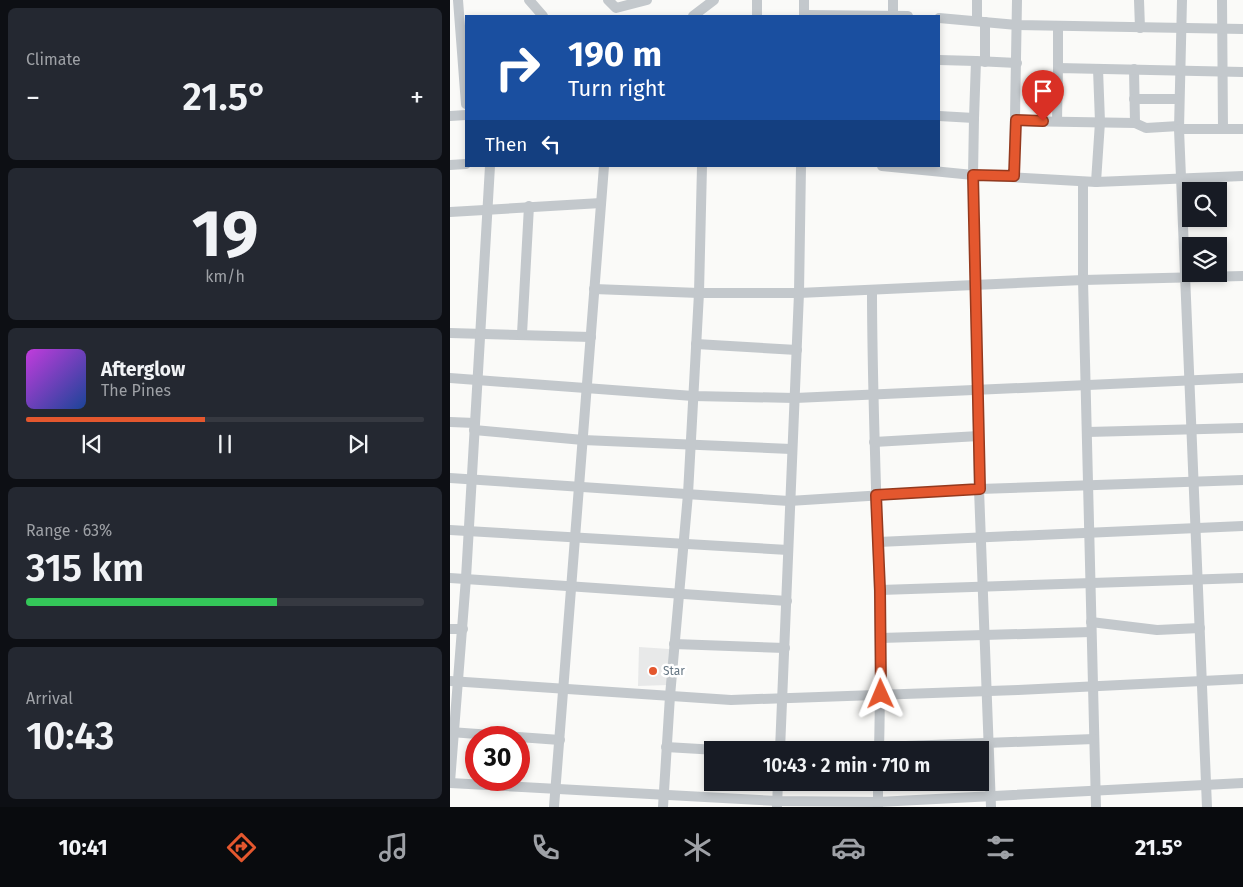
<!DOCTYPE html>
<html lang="en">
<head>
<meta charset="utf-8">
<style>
  body { margin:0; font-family:"Fira Sans",sans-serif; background:#242831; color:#f1f3f6; height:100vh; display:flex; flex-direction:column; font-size:19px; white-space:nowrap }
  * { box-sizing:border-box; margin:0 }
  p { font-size:16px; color:#9ea1a6 }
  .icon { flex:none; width:28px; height:28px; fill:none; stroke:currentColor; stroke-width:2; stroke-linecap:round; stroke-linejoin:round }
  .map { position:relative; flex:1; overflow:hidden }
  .panel { display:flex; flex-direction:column; gap:8px; padding:8px; background:#0d0f14; width:450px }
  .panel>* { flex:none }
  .banner { position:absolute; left:15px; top:15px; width:475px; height:152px; border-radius:0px; box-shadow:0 2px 8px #0003; background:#1a4fa0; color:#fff; overflow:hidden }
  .buttons { position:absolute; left:732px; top:182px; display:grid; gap:10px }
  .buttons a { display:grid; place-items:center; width:45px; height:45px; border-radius:0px; background:#171b24; box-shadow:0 2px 8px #0003; font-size:25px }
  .speed { position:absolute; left:15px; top:726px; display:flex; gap:10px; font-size:25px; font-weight:700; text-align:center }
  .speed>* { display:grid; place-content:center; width:65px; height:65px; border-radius:50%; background:#171b24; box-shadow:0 2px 8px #0003; line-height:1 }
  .speed .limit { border:8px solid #d22; background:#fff; color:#111 }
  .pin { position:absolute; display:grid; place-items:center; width:42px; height:42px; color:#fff; margin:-51px -21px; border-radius:50% 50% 50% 0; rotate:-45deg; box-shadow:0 0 5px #0007 }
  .pin .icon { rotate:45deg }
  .me { position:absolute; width:55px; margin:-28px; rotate:359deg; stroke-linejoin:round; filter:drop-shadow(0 0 4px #0008) }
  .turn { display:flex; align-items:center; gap:18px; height:105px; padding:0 20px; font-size:22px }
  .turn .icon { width:65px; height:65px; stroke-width:2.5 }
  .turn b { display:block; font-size:35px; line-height:42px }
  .then { display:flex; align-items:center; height:48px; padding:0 20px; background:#0003; gap:10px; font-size:19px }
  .big { font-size:38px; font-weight:600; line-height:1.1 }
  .panel .widget { flex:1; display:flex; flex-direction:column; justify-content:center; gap:8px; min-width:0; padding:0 18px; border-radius:8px; background:#242831 }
  .panel .dial { align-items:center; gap:0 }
  .dial b { font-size:65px; line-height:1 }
  .song { display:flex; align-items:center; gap:15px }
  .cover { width:60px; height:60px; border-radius:8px; background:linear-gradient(135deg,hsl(290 70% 55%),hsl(220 70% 35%)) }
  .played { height:5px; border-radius:2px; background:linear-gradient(90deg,#e4572e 45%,#363941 45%) }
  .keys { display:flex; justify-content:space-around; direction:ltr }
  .heat { display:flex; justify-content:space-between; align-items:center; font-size:28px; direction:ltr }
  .charge { height:8px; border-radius:4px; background:linear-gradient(90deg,#34c759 63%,#363941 0) }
  .trip { position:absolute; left:254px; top:741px; width:285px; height:50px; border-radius:0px; background:#171b24; box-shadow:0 2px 8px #0003; font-weight:600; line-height:50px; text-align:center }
  .dock { display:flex; height:80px; justify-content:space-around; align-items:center; background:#090b0e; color:#9ea1a6 }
  .dock .icon { width:35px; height:35px }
  .dock .current { color:#e4572e }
  .dock b { font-size:22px; color:#f1f3f6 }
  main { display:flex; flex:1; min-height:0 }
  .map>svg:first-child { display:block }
  .built { fill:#e8e9e9 }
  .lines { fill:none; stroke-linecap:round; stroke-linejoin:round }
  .minor { stroke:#c3c8cc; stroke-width:10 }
  .route-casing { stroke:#94391e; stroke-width:12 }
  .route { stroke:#e4572e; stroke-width:9 }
  .poi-dot { fill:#e4572e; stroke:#fff; stroke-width:2 }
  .labels { text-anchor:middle; stroke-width:5; stroke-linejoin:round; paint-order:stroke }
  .poi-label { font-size:12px; fill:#657683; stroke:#fff; text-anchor:start }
</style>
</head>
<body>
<main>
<section class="panel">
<div class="widget"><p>Climate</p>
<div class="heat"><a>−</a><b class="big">21.5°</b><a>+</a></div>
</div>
<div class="widget dial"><b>19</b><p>km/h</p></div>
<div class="widget">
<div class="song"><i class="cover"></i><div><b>Afterglow</b><p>The Pines</p></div></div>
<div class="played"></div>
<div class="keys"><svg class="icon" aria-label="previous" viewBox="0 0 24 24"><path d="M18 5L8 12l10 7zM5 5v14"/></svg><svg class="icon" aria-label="pause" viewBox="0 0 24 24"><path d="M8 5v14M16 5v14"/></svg><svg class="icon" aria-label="next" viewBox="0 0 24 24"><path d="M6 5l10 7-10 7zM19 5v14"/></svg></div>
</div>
<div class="widget"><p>Range · 63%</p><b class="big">315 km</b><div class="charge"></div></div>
<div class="widget"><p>Arrival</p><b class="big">10:43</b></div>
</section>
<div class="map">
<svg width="793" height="807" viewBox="0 0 793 807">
  <rect width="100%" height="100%" fill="#fafaf8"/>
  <polygon class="built" points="189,647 219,649 218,685 188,686"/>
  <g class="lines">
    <g class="minor">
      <polyline points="8,0 16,104"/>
      <polyline points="79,0 93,16"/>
      <polyline points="158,0 166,8 197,0"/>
      <polyline points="354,0 354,16"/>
      <polyline points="443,0 443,16"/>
      <polyline points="527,0 527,21"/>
      <polyline points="689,0 690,28"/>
      <polyline points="732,0 729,129 757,807"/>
      <polyline points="772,0 773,129"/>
      <polyline points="354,15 458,16"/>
      <polyline points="243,16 264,0"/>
      <polyline points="307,16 307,0"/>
      <polyline points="489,18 567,25 793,29"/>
      <polyline points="535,22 535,62"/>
      <polyline points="489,60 526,61"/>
      <polyline points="608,68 608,26"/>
      <polyline points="684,69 685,123"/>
      <polyline points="684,99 728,99"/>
      <polyline points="0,116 16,115"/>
      <polyline points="489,116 524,118 526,61 567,63"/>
      <polyline points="524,118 523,175 529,489 541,807"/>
      <polyline points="566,121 685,123 696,128 729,126"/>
      <polyline points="607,121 608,68 793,72"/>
      <polyline points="729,129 793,129"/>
      <polyline points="0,165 16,164"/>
      <polyline points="432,166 523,175 646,182 793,176"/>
      <polyline points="564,176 567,0"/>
      <polyline points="633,182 633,280 646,807"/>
      <polyline points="646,182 650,122 648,69"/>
      <polyline points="0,212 151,203"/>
      <polyline points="144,289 249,293 349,293 633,280 793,276"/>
      <path d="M 422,290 C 422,443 433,597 429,750"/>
      <polyline points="0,333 141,337"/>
      <polyline points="72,334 79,206"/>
      <polyline points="246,344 347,350"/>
      <polyline points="0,378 243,396 345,398 793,378"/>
      <polyline points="0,422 25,423"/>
      <polyline points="24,430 133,440 341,449"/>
      <polyline points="637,432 793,428"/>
      <polyline points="424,442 529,436"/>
      <polyline points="0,478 339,501 529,489 793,480"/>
      <polyline points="0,530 338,550"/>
      <polyline points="428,542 793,526"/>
      <polyline points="0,578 337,601"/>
      <polyline points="430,590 793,578"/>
      <polyline points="641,622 707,630 750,628"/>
      <polyline points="0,629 13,629"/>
      <polyline points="430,638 641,632"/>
      <polyline points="224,644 335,648"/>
      <polyline points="0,681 281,700 568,690 793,679"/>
      <polyline points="0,732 110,740"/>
      <polyline points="216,747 267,750"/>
      <polyline points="429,747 644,739"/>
      <polyline points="330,750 349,293 351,166"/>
      <polyline points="0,782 16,578 40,166"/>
      <polyline points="0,783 327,801 428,802 793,783"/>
      <polyline points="327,806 328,782"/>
      <polyline points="104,807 154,166"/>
      <polyline points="213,807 220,696 238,494 249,293 252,166"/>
      <polyline points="428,807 428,782"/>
    </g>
  </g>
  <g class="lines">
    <defs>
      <polyline id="route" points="431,694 430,590 426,495 530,489 523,175 564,176 566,120 593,121"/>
    </defs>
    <use href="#route" class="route-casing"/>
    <use href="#route" class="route"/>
  </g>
  <circle class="poi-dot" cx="203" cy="671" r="5"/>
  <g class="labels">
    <g class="poi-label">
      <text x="213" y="675">Star</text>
    </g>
  </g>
</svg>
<div class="buttons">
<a><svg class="icon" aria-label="search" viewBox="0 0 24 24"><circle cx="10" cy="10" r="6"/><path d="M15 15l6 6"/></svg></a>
<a><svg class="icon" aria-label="layers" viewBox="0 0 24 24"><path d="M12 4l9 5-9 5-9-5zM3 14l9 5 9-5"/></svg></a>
</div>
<div class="speed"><div class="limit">30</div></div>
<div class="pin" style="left:593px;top:121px;background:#d93025"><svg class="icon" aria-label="arrive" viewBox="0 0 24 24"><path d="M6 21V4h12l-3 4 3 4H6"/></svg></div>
<svg class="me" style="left:431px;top:694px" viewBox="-20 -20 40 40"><path d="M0-17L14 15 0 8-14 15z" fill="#e4572e" stroke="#fff" stroke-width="4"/></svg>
<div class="trip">10:43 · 2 min · 710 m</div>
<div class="banner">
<div class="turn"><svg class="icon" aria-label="right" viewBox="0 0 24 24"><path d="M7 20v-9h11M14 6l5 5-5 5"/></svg><div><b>190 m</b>Turn right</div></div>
<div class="then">Then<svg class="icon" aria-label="left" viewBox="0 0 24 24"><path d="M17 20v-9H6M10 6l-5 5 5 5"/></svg></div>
</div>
</div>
</main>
<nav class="dock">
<b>10:41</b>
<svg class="icon current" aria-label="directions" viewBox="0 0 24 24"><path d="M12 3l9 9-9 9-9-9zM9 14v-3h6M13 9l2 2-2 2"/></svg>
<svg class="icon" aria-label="music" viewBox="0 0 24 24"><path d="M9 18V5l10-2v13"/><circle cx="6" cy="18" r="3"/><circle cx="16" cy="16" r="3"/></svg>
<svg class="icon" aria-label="phone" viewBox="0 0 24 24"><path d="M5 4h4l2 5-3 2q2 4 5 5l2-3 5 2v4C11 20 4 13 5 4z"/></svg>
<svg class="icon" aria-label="climate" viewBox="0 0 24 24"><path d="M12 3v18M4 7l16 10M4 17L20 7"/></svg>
<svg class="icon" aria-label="car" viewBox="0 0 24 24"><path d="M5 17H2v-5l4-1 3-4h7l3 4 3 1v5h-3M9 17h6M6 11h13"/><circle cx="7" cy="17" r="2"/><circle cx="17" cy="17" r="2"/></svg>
<svg class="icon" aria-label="filters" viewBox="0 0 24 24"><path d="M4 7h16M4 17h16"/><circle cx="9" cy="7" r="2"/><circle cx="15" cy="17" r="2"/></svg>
<b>21.5°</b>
</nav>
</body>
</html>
